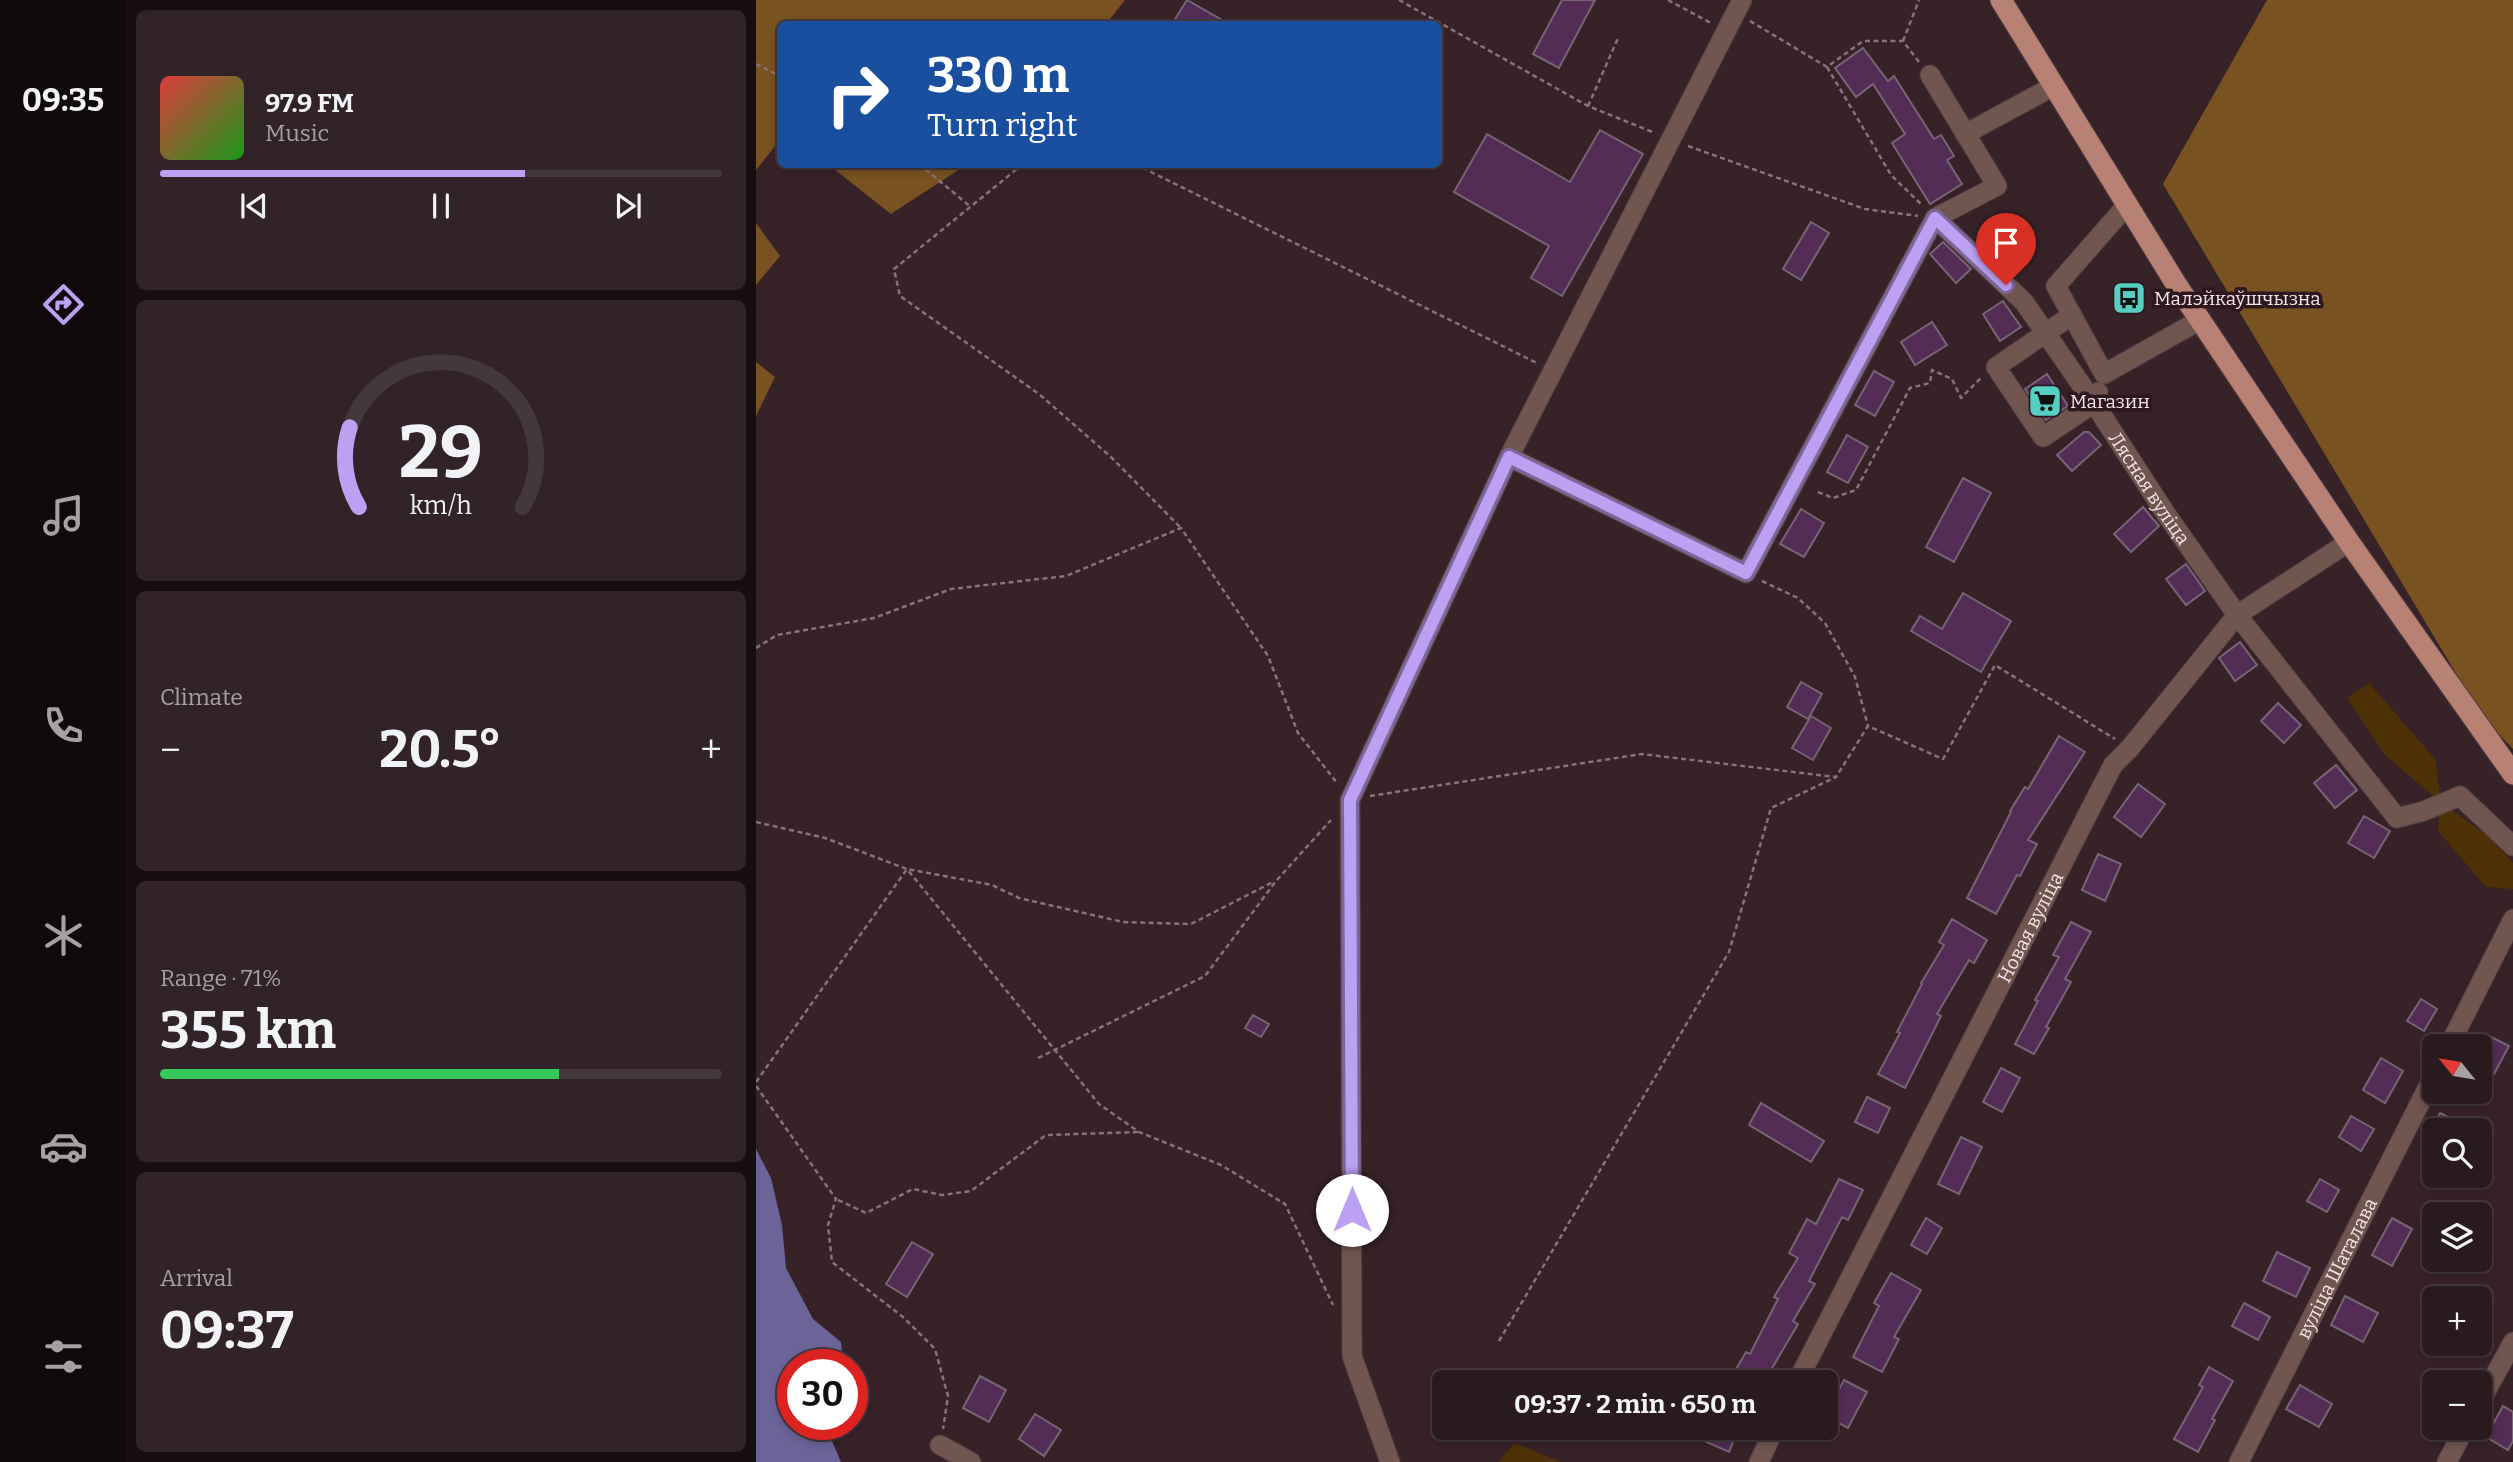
<!DOCTYPE html>
<html lang="en">
<head>
<meta charset="utf-8">
<style>
  body { margin:0; font-family:Bitter,serif; background:#312327; color:#f1f3f6; height:100vh; display:flex; flex-direction:column; font-size:26px; white-space:nowrap }
  * { box-sizing:border-box; margin:0 }
  p { font-size:23px; color:#a5a1a4 }
  .icon { flex:none; width:38px; height:38px; fill:none; stroke:currentColor; stroke-width:2; stroke-linecap:round; stroke-linejoin:round }
  .map { position:relative; flex:1; overflow:hidden }
  .sheet { display:flex; flex-direction:column; gap:10px; padding:10px; background:#170e10; width:630px }
  .sheet>* { flex:none }
  .guide { position:absolute; left:21px; top:21px; width:665px; height:147px; border-radius:10px; box-shadow:0 4px 10px #0003,0 0 0 2px #45383c; background:#1a4fa0; color:#fff; overflow:hidden }
  .needle { width:46px; rotate:300deg }
  .controls { position:absolute; left:1666px; top:1034px; display:grid; gap:14px }
  .controls a { display:grid; place-items:center; width:70px; height:70px; border-radius:10px; background:#291a1e; box-shadow:0 4px 10px #0003,0 0 0 2px #45383c; font-size:35px }
  .speed { position:absolute; left:21px; top:1349px; display:flex; gap:14px; font-size:35px; font-weight:700; text-align:center }
  .speed>* { display:grid; place-content:center; width:91px; height:91px; border-radius:50%; background:#291a1e; box-shadow:0 4px 10px #0003,0 0 0 2px #45383c; line-height:1 }
  .speed .limit { border:10px solid #d22; background:#fff; color:#111 }
  .pin { position:absolute; display:grid; place-items:center; width:60px; height:60px; color:#fff; margin:-72px -30px; border-radius:50% 50% 50% 0; rotate:-45deg; box-shadow:0 0 7px #0007 }
  .pin .icon { rotate:45deg }
  .me { position:absolute; width:77px; margin:-38px; rotate:0deg; stroke-linejoin:round; filter:drop-shadow(0 0 5px #0008) }
  .turn { display:flex; align-items:center; gap:24px; height:147px; padding:0 35px; font-size:32px }
  .turn .icon { width:91px; height:91px; stroke-width:2.5 }
  .turn b { display:block; font-size:49px; line-height:60px }
  .big { font-size:52px; font-weight:700; line-height:1.1 }
  .sheet .card { flex:1; display:flex; flex-direction:column; justify-content:center; gap:10px; min-width:0; padding:0 24px; border-radius:10px; background:#312327 }
  .sheet .dial { align-items:center; gap:0 }
  .dial svg { height:182px; overflow:visible; fill:none; stroke:#45383c; stroke-width:7; stroke-linecap:round; text-anchor:middle }
  .dial text { fill:#f1f3f6; stroke:none }
  .song { display:flex; align-items:center; gap:21px }
  .cover { width:84px; height:84px; border-radius:10px; background:linear-gradient(135deg,hsl(0 70% 55%),hsl(120 70% 35%)) }
  .played { height:7px; border-radius:4px; background:linear-gradient(90deg,#bca0f2 65%,#45383c 65%) }
  .keys { display:flex; justify-content:space-around; direction:ltr }
  .heat { display:flex; justify-content:space-between; align-items:center; font-size:38px; direction:ltr }
  .charge { height:10px; border-radius:5px; background:linear-gradient(90deg,#34c759 71%,#45383c 0) }
  .trip { position:absolute; left:676px; top:1370px; width:406px; height:70px; border-radius:10px; background:#291a1e; box-shadow:0 4px 10px #0003,0 0 0 2px #45383c; font-weight:700; line-height:70px; text-align:center }
  main { display:flex; flex:1; min-height:0 }
  .tabs { display:flex; flex-direction:column; width:126px; justify-content:space-around; align-items:center; background:#100a0c; color:#a5a1a4 }
  .tabs .icon { width:49px; height:49px }
  .tabs .on { color:#bca0f2 }
  .tabs b { font-size:32px; color:#f1f3f6 }
  .map>svg:first-child { display:block }
  .green { fill:#4e3107 }
  .forest { fill:#785221 }
  .water { fill:#6c6499 }
  .building { fill:#532d55; stroke:#766576; stroke-width:2 }
  .lines { fill:none; stroke-linecap:round; stroke-linejoin:round }
  .minor-casing { stroke:#513d43; stroke-width:21 }
  .major-casing { stroke:#513d43; stroke-width:23 }
  .path { stroke:#867479; stroke-width:2.5; stroke-dasharray:5 3.5; stroke-linecap:butt }
  .minor { stroke:#70564f; stroke-width:19 }
  .major { stroke:#b78173; stroke-width:21 }
  .route-casing { stroke:#7a689d; stroke-width:18 }
  .route { stroke:#bca0f2; stroke-width:12 }
  .labels { text-anchor:middle; stroke-width:7; stroke-linejoin:round; paint-order:stroke }
  .poi-label { font-size:19px; fill:#f3e4e8; stroke:#2d181f; text-anchor:start }
  .street-label { font-size:19px; fill:#f3e4e8; stroke:#2d181f }
</style>
</head>
<body>
<main>
<nav class="tabs">
<b>09:35</b>
<svg class="icon on" aria-label="directions" viewBox="0 0 24 24"><path d="M12 3l9 9-9 9-9-9zM9 14v-3h6M13 9l2 2-2 2"/></svg>
<svg class="icon" aria-label="music" viewBox="0 0 24 24"><path d="M9 18V5l10-2v13"/><circle cx="6" cy="18" r="3"/><circle cx="16" cy="16" r="3"/></svg>
<svg class="icon" aria-label="phone" viewBox="0 0 24 24"><path d="M5 4h4l2 5-3 2q2 4 5 5l2-3 5 2v4C11 20 4 13 5 4z"/></svg>
<svg class="icon" aria-label="climate" viewBox="0 0 24 24"><path d="M12 3v18M4 7l16 10M4 17L20 7"/></svg>
<svg class="icon" aria-label="car" viewBox="0 0 24 24"><path d="M5 17H2v-5l4-1 3-4h7l3 4 3 1v5h-3M9 17h6M6 11h13"/><circle cx="7" cy="17" r="2"/><circle cx="17" cy="17" r="2"/></svg>
<svg class="icon" aria-label="filters" viewBox="0 0 24 24"><path d="M4 7h16M4 17h16"/><circle cx="9" cy="7" r="2"/><circle cx="15" cy="17" r="2"/></svg>
</nav>
<section class="sheet">
<div class="card">
<div class="song"><i class="cover"></i><div><b>97.9 FM</b><p>Music</p></div></div>
<div class="played"></div>
<div class="keys"><svg class="icon" aria-label="previous" viewBox="0 0 24 24"><path d="M18 5L8 12l10 7zM5 5v14"/></svg><svg class="icon" aria-label="pause" viewBox="0 0 24 24"><path d="M8 5v14M16 5v14"/></svg><svg class="icon" aria-label="next" viewBox="0 0 24 24"><path d="M6 5l10 7-10 7zM19 5v14"/></svg></div>
</div>
<div class="card dial"><svg viewBox="0 0 100 80">
<path d="M14 69A42 42 0 1 1 86 69"/>
<path d="M14 69A42 42 0 0 1 10 34" stroke="#bca0f2"/>
<text x="50" y="56" font-size="32" font-weight="700">29</text>
<text x="50" y="72" font-size="11">km/h</text>
</svg></div>
<div class="card"><p>Climate</p>
<div class="heat"><a>−</a><b class="big">20.5°</b><a>+</a></div>
</div>
<div class="card"><p>Range · 71%</p><b class="big">355 km</b><div class="charge"></div></div>
<div class="card"><p>Arrival</p><b class="big">09:37</b></div>
</section>
<div class="map">
<svg width="1757" height="1462" viewBox="0 0 1757 1462">
  <rect width="100%" height="100%" fill="#372228"/>
  <g class="green">
    <polygon points="1613,683 1679,759 1685,803 1731,835 1757,863 1757,889 1730,887 1682,831 1684,802 1628,754 1591,698"/>
    <polygon points="758,1443 805,1462 743,1462"/>
  </g>
  <g class="forest">
    <polygon points="0,0 369,0 350,24 24,24 24,140 0,170"/>
    <polygon points="1511,0 1757,0 1757,749 1725,715 1407,184"/>
    <polygon points="73,165 210,165 135,214"/>
    <polygon points="0,223 24,256 0,285"/>
    <polygon points="0,362 19,377 0,416"/>
  </g>
  <polygon class="water" points="0,1149 15,1178 26,1225 30,1268 57,1319 85,1342 87,1365 37,1365 37,1424 69,1425 85,1462 0,1462"/>
  <g class="building">
    <polygon points="431,0 473,24 416,24"/>
    <polygon points="806,0 839,0 803,68 777,54"/>
    <polygon points="1107,48 1132,81 1138,76 1178,139 1185,135 1198,156 1191,160 1206,184 1174,204 1136,143 1149,134 1117,84 1100,97 1079,68"/>
    <polygon points="844,130 887,154 806,296 775,278 793,246 698,192 731,134 814,182"/>
    <polygon points="1055,222 1073,233 1045,280 1027,269"/>
    <polygon points="1187,242 1215,269 1200,283 1174,254"/>
    <polygon points="1247,301 1265,327 1244,341 1227,314"/>
    <polygon points="1176,322 1191,345 1159,365 1145,342"/>
    <polygon points="1118,371 1138,382 1119,416 1099,405"/>
    <polygon points="1291,374 1312,406 1290,420 1269,389"/>
    <polygon points="1328,432 1333,432 1345,445 1316,471 1301,455"/>
    <polygon points="1091,435 1112,447 1092,483 1071,472"/>
    <polygon points="1207,478 1235,493 1198,562 1170,547"/>
    <polygon points="1387,507 1403,526 1375,552 1358,534"/>
    <polygon points="1045,509 1068,523 1048,557 1024,544"/>
    <polygon points="1430,564 1449,591 1430,605 1410,579"/>
    <polygon points="1207,593 1255,621 1225,672 1155,631 1164,616 1186,629"/>
    <polygon points="1484,642 1501,665 1479,681 1463,658"/>
    <polygon points="1045,682 1066,694 1052,719 1031,707"/>
    <polygon points="1522,703 1545,725 1528,743 1505,721"/>
    <polygon points="1055,716 1075,728 1057,760 1036,748"/>
    <polygon points="1303,736 1329,752 1272,840 1281,844 1264,876 1261,875 1240,914 1211,898 1255,812 1254,811 1269,787 1272,789"/>
    <polygon points="1580,765 1601,790 1579,808 1558,783"/>
    <polygon points="1382,784 1409,804 1385,837 1358,817"/>
    <polygon points="1608,816 1634,831 1618,858 1592,843"/>
    <polygon points="1342,854 1365,864 1349,901 1326,890"/>
    <polygon points="1196,919 1231,940 1218,963 1213,960 1181,1014 1185,1016 1149,1088 1122,1074 1144,1033 1141,1032 1166,984 1165,983 1188,945 1183,942"/>
    <polygon points="1315,922 1335,932 1309,979 1315,982 1290,1027 1293,1028 1278,1054 1259,1044 1282,1001 1279,1000 1303,957 1297,955"/>
    <polygon points="1665,999 1681,1009 1668,1031 1651,1021"/>
    <polygon points="497,1015 513,1024 505,1037 489,1028"/>
    <polygon points="1733,1036 1753,1046 1738,1074 1724,1066 1724,1054"/>
    <polygon points="1625,1058 1647,1071 1629,1103 1607,1090"/>
    <polygon points="1245,1068 1264,1078 1246,1112 1227,1102"/>
    <polygon points="1111,1097 1134,1108 1122,1133 1099,1122"/>
    <polygon points="1005,1103 1068,1141 1055,1162 993,1125"/>
    <polygon points="1684,1113 1718,1130 1675,1130"/>
    <polygon points="1595,1116 1618,1129 1605,1151 1583,1137"/>
    <polygon points="1205,1137 1226,1147 1203,1194 1182,1184"/>
    <polygon points="1083,1179 1107,1190 1092,1220 1086,1217 1053,1281 1059,1284 1037,1321 1042,1324 1008,1382 982,1382 975,1378 990,1352 994,1354 1022,1299 1018,1297 1042,1258 1033,1253 1051,1219 1060,1224"/>
    <polygon points="1564,1179 1583,1190 1571,1212 1551,1201"/>
    <polygon points="1170,1218 1186,1228 1171,1254 1155,1245"/>
    <polygon points="1636,1218 1656,1229 1636,1266 1616,1255"/>
    <polygon points="156,1242 177,1254 151,1297 130,1284"/>
    <polygon points="1521,1252 1554,1268 1540,1297 1507,1281"/>
    <polygon points="1135,1273 1165,1290 1138,1337 1143,1339 1126,1372 1097,1357 1123,1306 1118,1303"/>
    <polygon points="1589,1296 1622,1313 1607,1342 1575,1325"/>
    <polygon points="1488,1303 1514,1317 1502,1340 1476,1326"/>
    <polygon points="1453,1367 1477,1381 1456,1419 1459,1420 1442,1452 1418,1439 1447,1387 1443,1385"/>
    <polygon points="224,1376 250,1390 233,1422 207,1408"/>
    <polygon points="1088,1380 1111,1392 1092,1428 1069,1416"/>
    <polygon points="1544,1385 1576,1404 1563,1427 1530,1409"/>
    <polygon points="1747,1406 1757,1412 1757,1441 1752,1450 1730,1437"/>
    <polygon points="279,1414 305,1430 288,1456 263,1439"/>
    <polygon points="919,1428 983,1428 973,1452"/>
  </g>
  <g class="lines">
    <defs>
      <g id="minor">
        <polyline points="1174,75 1241,186 1179,218"/>
        <polyline points="1209,134 1298,86"/>
        <polyline points="1371,205 1300,286 1348,374 1444,320"/>
        <polyline points="1316,315 1240,367 1287,437 1338,403 1342,392"/>
        <path id="s1" d="M 753,457 L 990,573 L 1179,218 L 1268,302 L 1338,403 L 1410,514 L 1481,615 L 1641,818 L 1668,811 L 1704,796 L 1757,846"/>
        <polyline points="1693,1046 1757,919"/>
        <path id="s2" d="M 1041,1382 L 1357,765 L 1374,748 L 1481,615 L 1593,542"/>
        <polyline points="1724,1402 1757,1342"/>
        <polyline points="184,1445 215,1462"/>
        <polyline points="634,1462 596,1356 594,800 753,457 986,0"/>
        <polyline points="1003,1462 1019,1428"/>
        <path id="s3" d="M 1483,1462 L 1678,1075"/>
        <polyline points="1691,1462 1709,1428"/>
      </g>
      <polyline id="major" points="1245,0 1420,284 1593,542 1757,774"/>
    </defs>
    <use href="#minor" class="minor-casing"/>
    <use href="#major" class="major-casing"/>
    <g class="path">
      <polyline points="643,0 832,106 899,133"/>
      <polyline points="912,0 955,23"/>
      <polyline points="994,21 1071,67 1107,41 1147,41 1163,62"/>
      <polyline points="1147,41 1163,0"/>
      <polyline points="0,64 24,76"/>
      <polyline points="1071,67 1135,175 1167,206"/>
      <polyline points="832,106 863,36"/>
      <polyline points="932,146 1109,209 1162,216"/>
      <polyline points="163,164 215,207"/>
      <polyline points="267,164 138,269 144,296 283,394 355,457 425,528"/>
      <polyline points="379,164 781,363"/>
      <polyline points="1062,492 1077,498 1100,490 1154,388 1174,383 1176,370 1196,379 1205,398 1226,377"/>
      <polyline points="1006,581 1042,598 1069,623 1099,677 1112,726"/>
      <polyline points="0,648 21,635 118,618 195,589 310,576 425,528 512,656 542,733 581,783"/>
      <polyline points="614,796 886,754 1080,777 1112,726 1187,759 1239,665 1359,739"/>
      <polyline points="0,822 69,838 151,869 343,1104 383,1132 465,1165 529,1204 577,1305"/>
      <polyline points="282,1058 449,976 520,881 575,820"/>
      <polyline points="0,1082 151,869 236,885 263,898 367,922 435,924 517,882"/>
      <polyline points="0,1086 80,1199 72,1225 76,1262 147,1317 179,1349 192,1396 187,1429"/>
      <polyline points="82,1200 110,1213 157,1189 186,1195 215,1191 290,1135 383,1132"/>
      <polyline points="743,1341 973,952 1015,808 1080,777"/>
    </g>
    <use href="#minor" class="minor"/>
    <use href="#major" class="major"/>
  </g>
  <g class="lines">
    <defs>
      <polyline id="route" points="596,1210 594,800 753,457 990,573 1179,218 1250,285"/>
    </defs>
    <use href="#route" class="route-casing"/>
    <use href="#route" class="route"/>
  </g>
  <defs>
    <symbol id="bus-square" viewBox="-11 -11 22 22"><rect x="-9" y="-9" width="18" height="18" rx="4" fill="#57cec2" stroke="#2d181f"/><path d="M-5-6H5V4H4V6H2V4H-2V6H-4V4H-5ZM-3.5-4V0h7V-4ZM-3.5 1.2v1.5H-2V1.2ZM2 1.2v1.5H3.5V1.2Z" fill="#111"/></symbol>
    <symbol id="supermarket-square" viewBox="-11 -11 22 22"><rect x="-9" y="-9" width="18" height="18" rx="4" fill="#57cec2" stroke="#2d181f"/><path d="M-6-5.5h2.5l.6 2H6L4.5 2H-2.5L-4.4-4H-6ZM-1.5 3.2a1.3 1.3 0 1 0 .1 0ZM3 3.2a1.3 1.3 0 1 0 .1 0Z" fill="#111"/></symbol>
  </defs>
  <g fill-rule="evenodd">
    <use href="#bus-square" x="1354" y="279" width="38" height="38"/>
    <use href="#supermarket-square" x="1270" y="382" width="38" height="38"/>
  </g>
  <g class="labels">
    <g class="poi-label">
      <text x="1398" y="305">Малэйкаўшчызна</text>
      <text x="1314" y="408">Магазин</text>
    </g>
    <g class="street-label">
      <text dy="7" stroke="none"><textPath href="#s1" startOffset="1013">Лясная вуліца</textPath></text>
      <text dy="7" stroke="none"><textPath href="#s2" startOffset="511">Новая вуліца</textPath></text>
      <text dy="7" stroke="none"><textPath href="#s3" startOffset="217">вуліца Шаталава</textPath></text>
    </g>
  </g>
</svg>
<div class="controls">
<a><svg class="needle" viewBox="-14 -14 28 28"><path d="M0-13l5 13h-10z" fill="#e53935"/><path d="M0 13l5-13h-10z" fill="#a5a1a4"/></svg></a>
<a><svg class="icon" aria-label="search" viewBox="0 0 24 24"><circle cx="10" cy="10" r="6"/><path d="M15 15l6 6"/></svg></a>
<a><svg class="icon" aria-label="layers" viewBox="0 0 24 24"><path d="M12 4l9 5-9 5-9-5zM3 14l9 5 9-5"/></svg></a>
<a>+</a>
<a>−</a>
</div>
<div class="speed"><div class="limit">30</div></div>
<div class="pin" style="left:1250px;top:285px;background:#d93025"><svg class="icon" aria-label="arrive" viewBox="0 0 24 24"><path d="M6 21V4h12l-3 4 3 4H6"/></svg></div>
<svg class="me" style="left:596px;top:1210px" viewBox="-20 -20 40 40"><circle r="19" fill="#fff"/><path d="M0-13L10 11 0 6-10 11z" fill="#bca0f2"/></svg>
<div class="trip">09:37 · 2 min · 650 m</div>
<div class="guide">
<div class="turn"><svg class="icon" aria-label="right" viewBox="0 0 24 24"><path d="M7 20v-9h11M14 6l5 5-5 5"/></svg><div><b>330 m</b>Turn right</div></div>
</div>
</div>
</main>
</body>
</html>
